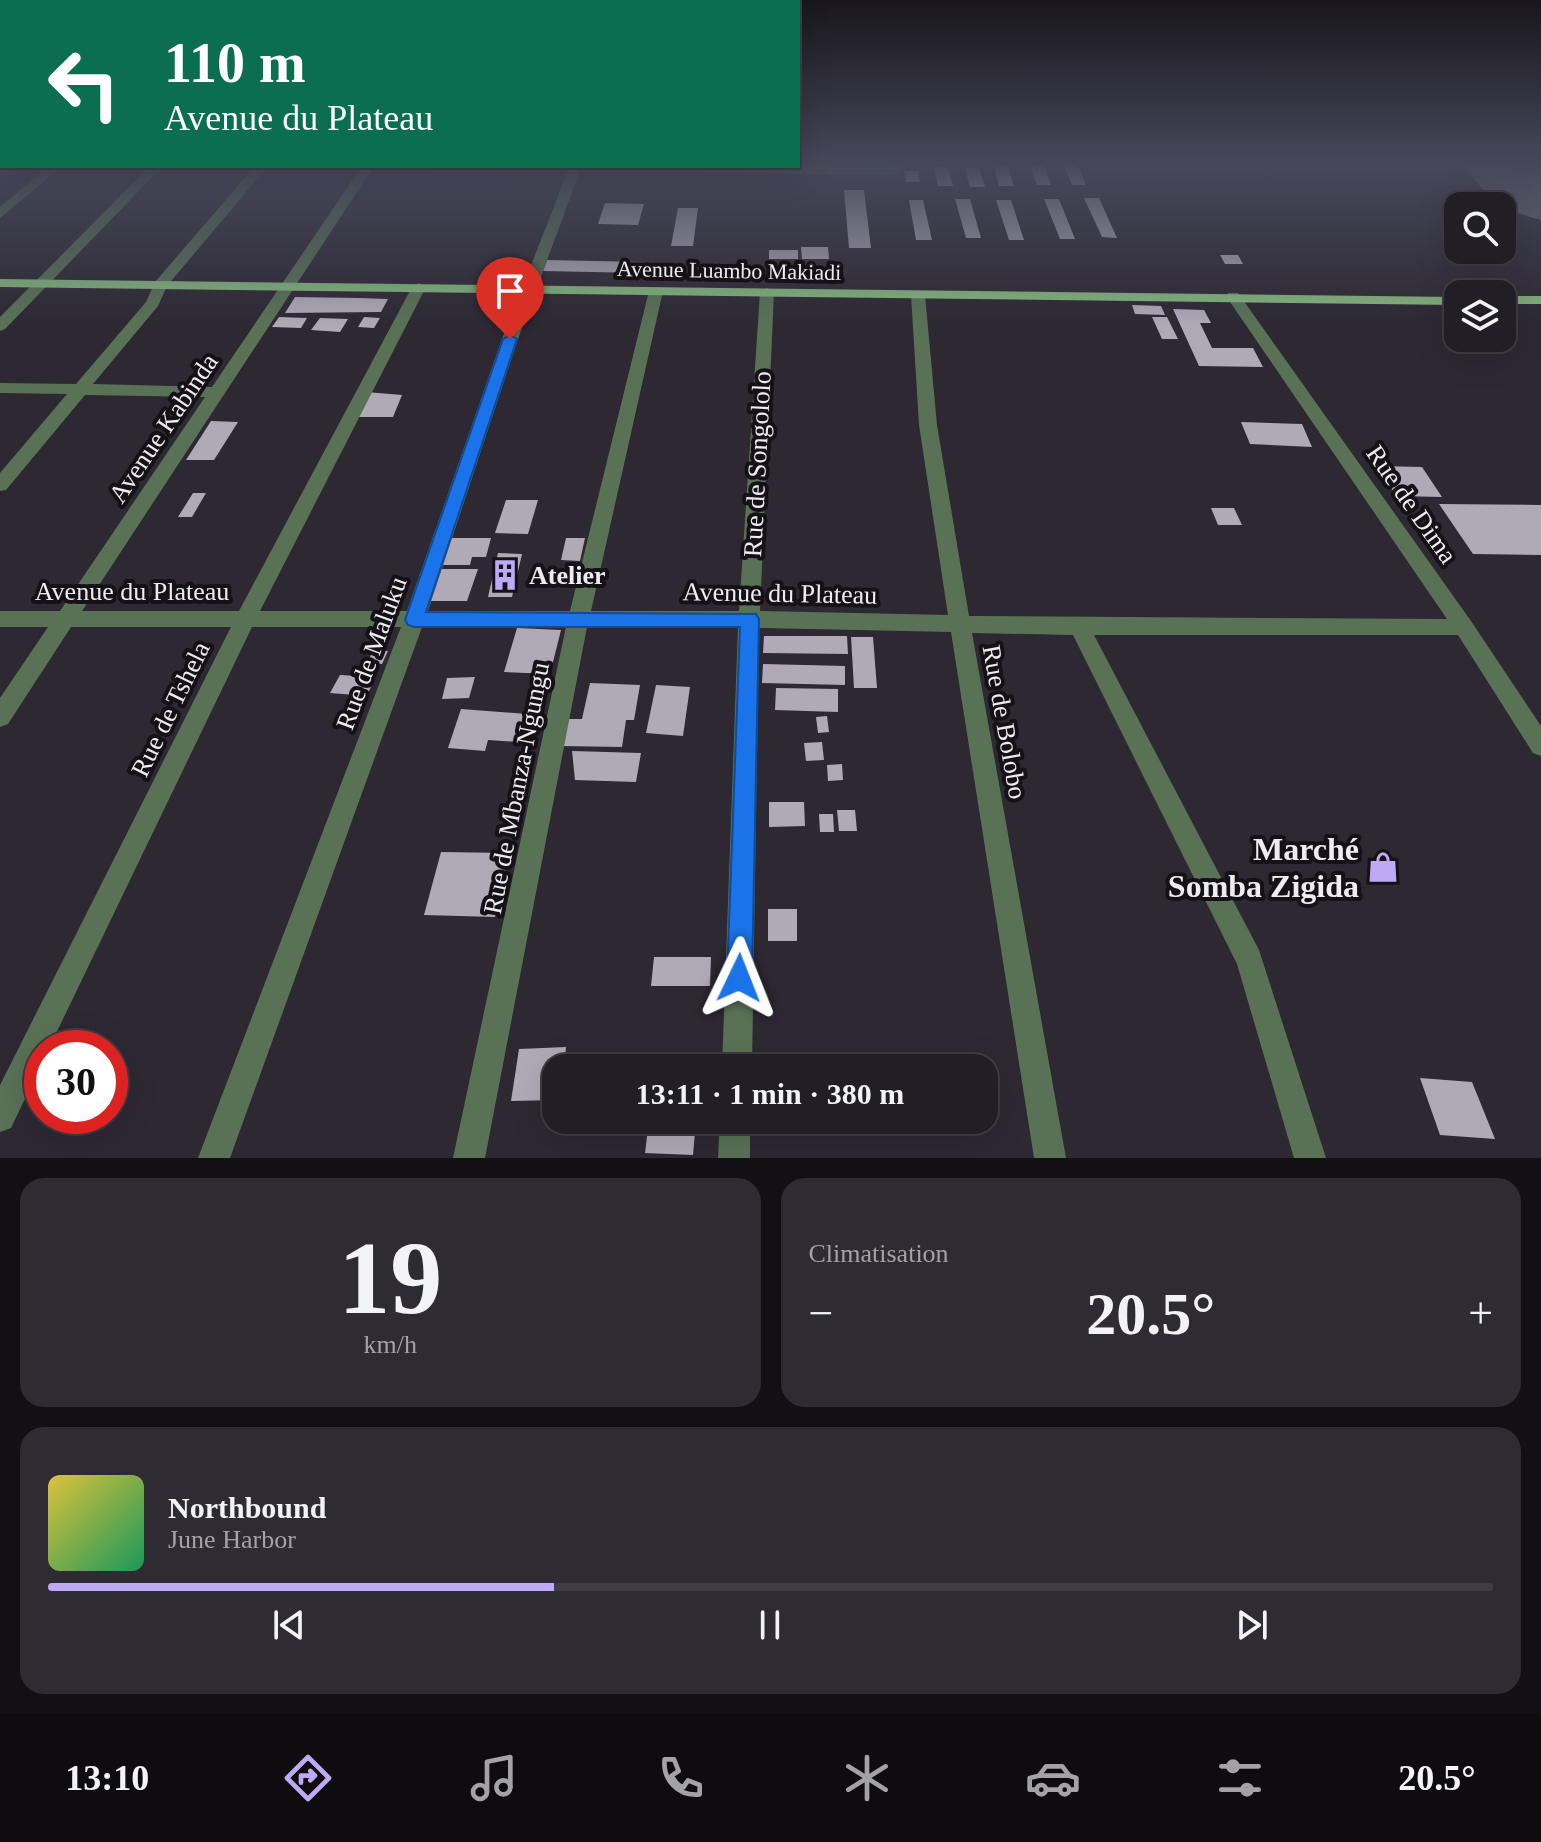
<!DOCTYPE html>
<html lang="fr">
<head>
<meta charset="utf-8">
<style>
  body { margin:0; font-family:Georgia,serif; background:#2e2b32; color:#f1f3f6; height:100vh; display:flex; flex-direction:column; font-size:30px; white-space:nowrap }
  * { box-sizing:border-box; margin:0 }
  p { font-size:26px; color:#a2a2a7 }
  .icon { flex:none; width:44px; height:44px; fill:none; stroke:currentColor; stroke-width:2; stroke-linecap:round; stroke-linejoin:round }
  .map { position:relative; height:1158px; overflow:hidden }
  .details { display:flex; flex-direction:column; gap:20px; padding:20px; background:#131015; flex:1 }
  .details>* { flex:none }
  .guide { position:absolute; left:0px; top:0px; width:800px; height:168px; box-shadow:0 8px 32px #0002,0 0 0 2px #3f3c43; background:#0b6e4f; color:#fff; overflow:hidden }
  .fabs { position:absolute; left:1444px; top:192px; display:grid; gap:16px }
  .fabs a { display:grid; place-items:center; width:72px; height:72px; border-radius:16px; background:#221e26; box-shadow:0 8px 32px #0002,0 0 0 2px #3f3c43; font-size:40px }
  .speed { position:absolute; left:24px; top:1030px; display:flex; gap:16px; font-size:40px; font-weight:700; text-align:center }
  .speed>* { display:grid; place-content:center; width:104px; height:104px; border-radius:50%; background:#221e26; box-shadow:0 8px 32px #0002,0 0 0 2px #3f3c43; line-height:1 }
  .speed .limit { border:12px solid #d22; background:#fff; color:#111 }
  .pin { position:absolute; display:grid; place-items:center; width:68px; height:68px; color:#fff; margin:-82px -34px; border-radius:50% 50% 50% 0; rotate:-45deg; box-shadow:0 0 8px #0007 }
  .pin .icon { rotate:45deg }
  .me { position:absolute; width:88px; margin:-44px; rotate:2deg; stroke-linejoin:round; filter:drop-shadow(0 0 6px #0008) }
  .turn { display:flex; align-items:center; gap:28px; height:168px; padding:0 32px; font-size:36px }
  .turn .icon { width:104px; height:104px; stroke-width:2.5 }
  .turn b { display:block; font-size:56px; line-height:68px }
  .big { font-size:60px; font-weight:700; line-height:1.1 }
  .details .tile { flex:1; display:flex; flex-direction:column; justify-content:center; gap:12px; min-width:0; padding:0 28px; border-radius:24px; background:#2e2b32 }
  .details .dial { align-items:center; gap:0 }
  .dial b { font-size:104px; line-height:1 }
  .song { display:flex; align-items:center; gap:24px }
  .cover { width:96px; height:96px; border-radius:12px; background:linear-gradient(135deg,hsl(50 70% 55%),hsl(150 70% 35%)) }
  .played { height:8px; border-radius:4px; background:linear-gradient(90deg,#bea9f5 35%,#3f3c43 35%) }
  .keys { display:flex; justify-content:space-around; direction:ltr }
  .heat { display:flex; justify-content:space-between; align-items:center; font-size:44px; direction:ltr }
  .details .tiles { flex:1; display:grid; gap:20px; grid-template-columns:1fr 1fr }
  .tile:last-child { grid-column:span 2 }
  .trip { position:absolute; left:542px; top:1054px; width:456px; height:80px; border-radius:24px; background:#221e26; box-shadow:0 8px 32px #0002,0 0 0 2px #3f3c43; font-weight:700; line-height:80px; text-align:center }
  .menu { display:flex; height:128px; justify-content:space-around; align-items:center; background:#0e0c0f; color:#a2a2a7 }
  .menu .icon { width:56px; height:56px }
  .menu .on { color:#bea9f5 }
  .menu b { font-size:36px; color:#f1f3f6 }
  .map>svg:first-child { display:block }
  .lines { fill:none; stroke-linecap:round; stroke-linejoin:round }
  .runway { fill:#747079; fill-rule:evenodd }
  .building { fill:#b0aab7 }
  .minor { fill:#597256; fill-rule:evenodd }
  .major { fill:#86b87f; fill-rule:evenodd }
  .route { fill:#1a73e8; stroke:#114b97; stroke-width:2 }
  .labels { text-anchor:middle; stroke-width:8; stroke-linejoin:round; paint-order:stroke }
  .far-street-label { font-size:22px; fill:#eeebf2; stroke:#141216 }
  .street-label { font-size:26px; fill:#eeebf2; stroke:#141216 }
  .poi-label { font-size:26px; font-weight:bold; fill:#eeebf2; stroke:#141216; text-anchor:start }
  .near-poi-label { font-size:32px; font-weight:bold; fill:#eeebf2; stroke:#141216; text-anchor:end }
</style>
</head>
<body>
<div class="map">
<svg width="1541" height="1158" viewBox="0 0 1541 1158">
  <rect width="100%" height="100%" fill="#2d2832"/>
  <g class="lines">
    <path class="runway" d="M 1463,164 L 1541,164 L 1541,220 C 1505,211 1485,196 1463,164 Z"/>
  </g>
  <g class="building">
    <polygon points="1063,164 1077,164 1086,185 1072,185"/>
    <polygon points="994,166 1008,166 1014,186 999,186"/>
    <polygon points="1030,166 1044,166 1051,185 1037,185"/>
    <polygon points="934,167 948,167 953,186 938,186"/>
    <polygon points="965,168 979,168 985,187 970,187"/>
    <polygon points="904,171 918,171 920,182 906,182"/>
    <polygon points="844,190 864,190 871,248 849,248"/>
    <polygon points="1084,198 1099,198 1117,238 1102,237"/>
    <polygon points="955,199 970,199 981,238 966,238"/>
    <polygon points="1044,199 1059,199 1075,239 1060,239"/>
    <polygon points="909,200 923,200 932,240 916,240"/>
    <polygon points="996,200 1011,200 1024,240 1009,240"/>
    <polygon points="605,203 644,204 638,225 598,224"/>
    <polygon points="678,208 698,208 693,246 671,246"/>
    <polygon points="801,247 828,247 829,259 802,259"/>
    <rect x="769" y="250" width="29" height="9"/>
    <polygon points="1220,255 1238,255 1243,264 1225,264"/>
    <polygon points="547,260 644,262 641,273 543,271"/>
    <polygon points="295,297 359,298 388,299 381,312 285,313"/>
    <polygon points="1132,305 1161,306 1165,315 1135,314"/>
    <polygon points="1173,309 1204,310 1211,323 1200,323 1212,348 1253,348 1263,367 1199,366"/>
    <polygon points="279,317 307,318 301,328 272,327"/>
    <polygon points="364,317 380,318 374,328 358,327"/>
    <polygon points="1152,317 1167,317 1178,339 1162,339"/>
    <polygon points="320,318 348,319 340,332 311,330"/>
    <polygon points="366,392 402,395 393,417 354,417"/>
    <polygon points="211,421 238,422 214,460 186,460"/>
    <polygon points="1241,422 1302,424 1312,447 1250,444"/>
    <polygon points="1377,466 1422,467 1442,497 1396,496"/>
    <polygon points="193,493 206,493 192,517 178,517"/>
    <polygon points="506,500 538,500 528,534 495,533"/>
    <polygon points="1439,504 1541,505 1541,555 1473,554"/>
    <polygon points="1211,508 1234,508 1242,525 1218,525"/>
    <polygon points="440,538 491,538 486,557 472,557 470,565 431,565"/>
    <polygon points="566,538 585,538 580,561 561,560"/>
    <polygon points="498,553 522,554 512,597 488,597"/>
    <polygon points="431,569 478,569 467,601 421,601"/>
    <polygon points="517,628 561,630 550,674 504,672"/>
    <polygon points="764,636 847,636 848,654 763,653"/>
    <polygon points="851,637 873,637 877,688 854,688"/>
    <polygon points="373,650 388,651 382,664 367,664"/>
    <polygon points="763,664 845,666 845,685 762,683"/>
    <polygon points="340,675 375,677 367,696 330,693"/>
    <polygon points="475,677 469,698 442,699 447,678"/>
    <polygon points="590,683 640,685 634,720 626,720 622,747 561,746 566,719 582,719"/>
    <polygon points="656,685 690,687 683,736 646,733"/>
    <polygon points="776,688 838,689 838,712 775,710"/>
    <polygon points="461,709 528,714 519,742 488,740 485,751 448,748"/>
    <polygon points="827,716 829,732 818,733 816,717"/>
    <polygon points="822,742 824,760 806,761 804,743"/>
    <polygon points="572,751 641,753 636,782 575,780"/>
    <polygon points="842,764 843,780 828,781 827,765"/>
    <polygon points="769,802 804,802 805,826 769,827"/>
    <polygon points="837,810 855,810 857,831 839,831"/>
    <polygon points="819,814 833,814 834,832 820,832"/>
    <polygon points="441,852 509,853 495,917 424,915"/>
    <rect x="768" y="909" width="29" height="32"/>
    <polygon points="654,957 711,957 710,986 651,986"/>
    <polygon points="566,1047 564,1068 556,1068 556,1100 511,1101 519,1049"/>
    <polygon points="1420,1078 1472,1082 1495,1139 1440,1135"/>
    <polygon points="649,1120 696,1120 693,1155 645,1153"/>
  </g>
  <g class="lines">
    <g class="minor">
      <polygon points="895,164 910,164 893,175 580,171 518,339 428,611 570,611 649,291 656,287 663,291 591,611 739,611 760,292 767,288 774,292 760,611 948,615 919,425 911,295 918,291 925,295 937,425 969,616 1447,619 1226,296 1228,293 1238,293 1471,621 1541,726 1541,756 1533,753 1458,635 1094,635 1259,950 1326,1158 1294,1158 1237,964 1073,635 972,633 1066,1158 1034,1158 951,632 759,628 752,1068 722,1068 738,627 587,627 485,1158 453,1158 566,627 422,627 230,1158 198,1158 401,627 252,627 49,1048 42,1048 42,1063 11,1128 0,1132 0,1085 231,627 71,627 8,724 0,727 0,698 48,627 0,627 0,611 60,611 205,397 85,395 6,490 0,491 0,473 67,394 0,393 0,383 76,384 146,302 155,282 255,166 268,166 167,286 158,306 93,384 212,387 362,166 374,166 82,611 239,611 412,287 419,283 426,287 260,611 407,611 502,339 568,171 412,170 406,166 890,167"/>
      <polygon points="49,166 62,166 0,218 0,207"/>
      <polygon points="150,166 163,166 5,329 0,331 0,317"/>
      <polygon points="720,1120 750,1120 750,1158 718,1158"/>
    </g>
    <g class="major">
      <polygon points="0,279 1458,297 1458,305 0,287"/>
      <rect x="1502" y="296" width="39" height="8"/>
    </g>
  </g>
  <linearGradient id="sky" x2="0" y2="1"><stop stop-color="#19161c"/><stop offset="0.5" stop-color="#46485a"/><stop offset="1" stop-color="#46485a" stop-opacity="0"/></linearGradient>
  <rect width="1541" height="327" fill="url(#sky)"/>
  <polygon class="route" points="510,335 517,339 426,612 756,614 759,619 752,978 748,987 739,991 730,987 727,978 740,627 414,627 408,625 405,620 503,339"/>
  <defs>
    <symbol id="building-bare" viewBox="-9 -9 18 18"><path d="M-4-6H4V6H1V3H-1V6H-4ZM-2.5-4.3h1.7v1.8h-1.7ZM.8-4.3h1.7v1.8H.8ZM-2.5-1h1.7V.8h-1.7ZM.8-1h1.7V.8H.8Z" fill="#bea9f5" stroke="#141216" stroke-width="2.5" paint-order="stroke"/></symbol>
    <symbol id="shop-bare" viewBox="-9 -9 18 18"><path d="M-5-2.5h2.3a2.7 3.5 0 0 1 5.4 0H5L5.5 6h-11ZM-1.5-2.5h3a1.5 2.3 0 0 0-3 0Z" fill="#bea9f5" stroke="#141216" stroke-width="2.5" paint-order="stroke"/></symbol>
  </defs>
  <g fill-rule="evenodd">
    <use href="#building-bare" x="483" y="553" width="44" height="44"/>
    <use href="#shop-bare" x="1361" y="845" width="44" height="44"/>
  </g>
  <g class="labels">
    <g class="far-street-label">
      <text transform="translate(729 270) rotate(1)" y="8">Avenue Luambo Makiadi</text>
    </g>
    <g class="street-label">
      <text transform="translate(163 428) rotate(-56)" y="9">Avenue Kabinda</text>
      <text transform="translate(757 464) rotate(-87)" y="9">Rue de Songololo</text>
      <text transform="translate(1412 504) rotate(55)" y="9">Rue de Dima</text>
      <text x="132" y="600">Avenue du Plateau</text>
      <text transform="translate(780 593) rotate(1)" y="9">Avenue du Plateau</text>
      <text transform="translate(371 653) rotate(-70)" y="9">Rue de Maluku</text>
      <text transform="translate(170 709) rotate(-64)" y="9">Rue de Tshela</text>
      <text transform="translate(1005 722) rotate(80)" y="9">Rue de Bolobo</text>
      <text transform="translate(516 788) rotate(-79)" y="9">Rue de Mbanza-Ngungu</text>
    </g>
    <g class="poi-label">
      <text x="529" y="584">Atelier</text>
    </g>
    <g class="near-poi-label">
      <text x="1359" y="860">Marché<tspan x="1359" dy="37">Somba Zigida</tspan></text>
    </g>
  </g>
</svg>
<div class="fabs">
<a><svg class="icon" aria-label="search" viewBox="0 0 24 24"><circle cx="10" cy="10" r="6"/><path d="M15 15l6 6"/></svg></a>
<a><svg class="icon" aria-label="layers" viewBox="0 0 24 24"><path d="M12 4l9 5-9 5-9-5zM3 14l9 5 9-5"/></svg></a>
</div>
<div class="speed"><div class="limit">30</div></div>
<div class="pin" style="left:510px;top:339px;background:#d93025"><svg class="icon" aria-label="arrive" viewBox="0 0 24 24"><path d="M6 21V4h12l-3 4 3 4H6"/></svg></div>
<svg class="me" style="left:739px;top:978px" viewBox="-20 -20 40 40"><path d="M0-17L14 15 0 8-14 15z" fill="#1a73e8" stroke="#fff" stroke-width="4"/></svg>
<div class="trip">13:11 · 1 min · 380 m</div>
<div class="guide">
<div class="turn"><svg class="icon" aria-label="left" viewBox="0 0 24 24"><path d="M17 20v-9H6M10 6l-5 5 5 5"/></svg><div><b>110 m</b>Avenue du Plateau</div></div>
</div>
</div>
<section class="details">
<div class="tiles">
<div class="tile dial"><b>19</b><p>km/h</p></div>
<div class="tile"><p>Climatisation</p>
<div class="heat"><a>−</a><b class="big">20.5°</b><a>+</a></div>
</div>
<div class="tile">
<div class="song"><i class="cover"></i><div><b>Northbound</b><p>June Harbor</p></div></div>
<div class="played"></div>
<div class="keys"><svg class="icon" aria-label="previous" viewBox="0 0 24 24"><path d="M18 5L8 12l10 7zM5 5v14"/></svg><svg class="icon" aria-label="pause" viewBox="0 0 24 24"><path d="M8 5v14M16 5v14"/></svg><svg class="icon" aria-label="next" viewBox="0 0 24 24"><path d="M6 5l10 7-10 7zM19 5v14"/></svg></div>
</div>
</div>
</section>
<nav class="menu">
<b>13:10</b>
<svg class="icon on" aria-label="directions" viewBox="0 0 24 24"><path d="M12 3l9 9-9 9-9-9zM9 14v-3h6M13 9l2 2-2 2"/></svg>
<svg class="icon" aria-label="music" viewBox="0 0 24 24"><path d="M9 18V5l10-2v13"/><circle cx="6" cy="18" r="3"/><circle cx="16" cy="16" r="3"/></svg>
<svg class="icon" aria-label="phone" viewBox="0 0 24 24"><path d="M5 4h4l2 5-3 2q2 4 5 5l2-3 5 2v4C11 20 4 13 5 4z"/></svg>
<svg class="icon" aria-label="climate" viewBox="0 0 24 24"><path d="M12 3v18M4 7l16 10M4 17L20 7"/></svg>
<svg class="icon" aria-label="car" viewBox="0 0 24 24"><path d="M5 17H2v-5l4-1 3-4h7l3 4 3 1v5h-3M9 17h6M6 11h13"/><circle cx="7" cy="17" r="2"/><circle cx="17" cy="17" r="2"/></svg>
<svg class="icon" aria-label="filters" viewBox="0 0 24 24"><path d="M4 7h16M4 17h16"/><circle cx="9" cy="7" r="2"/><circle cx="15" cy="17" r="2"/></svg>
<b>20.5°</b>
</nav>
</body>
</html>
